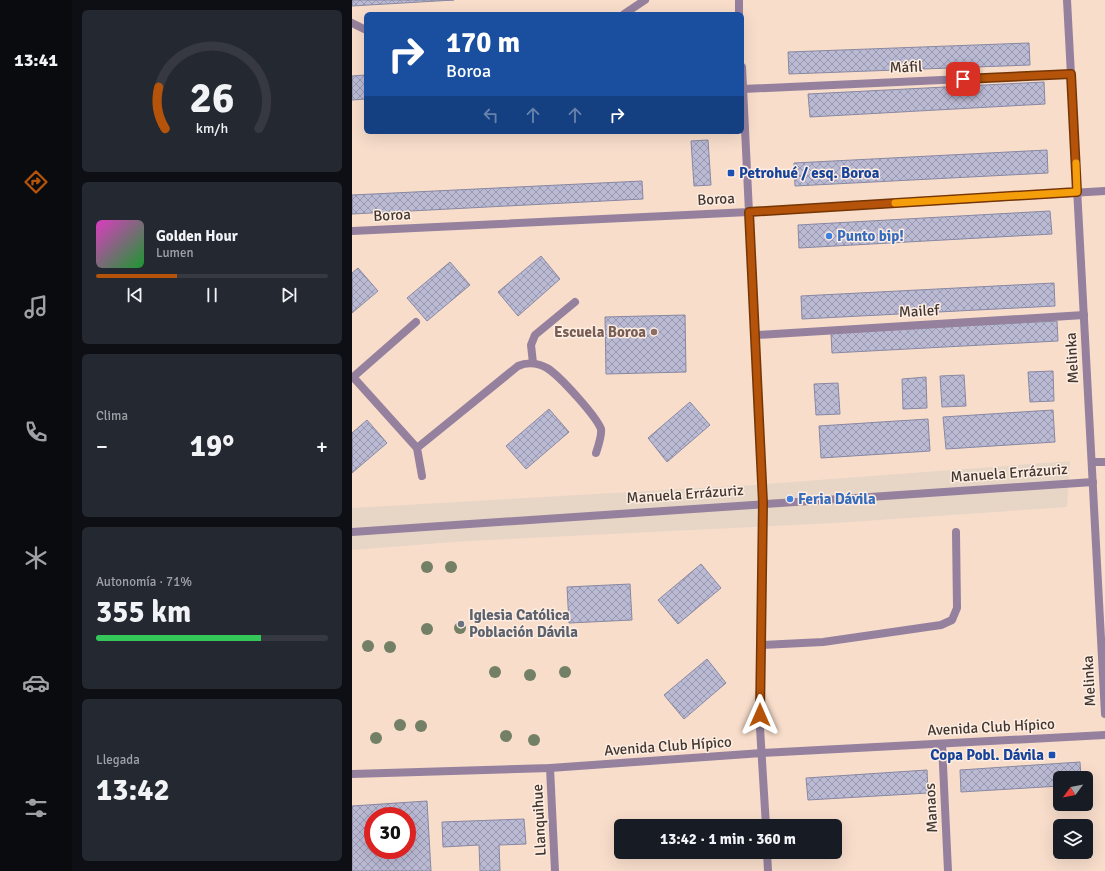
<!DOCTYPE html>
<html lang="es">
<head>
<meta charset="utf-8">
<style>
  body { margin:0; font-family:Signika,sans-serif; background:#242831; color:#f1f3f6; height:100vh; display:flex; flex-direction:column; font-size:15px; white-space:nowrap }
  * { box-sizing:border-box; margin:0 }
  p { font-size:13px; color:#9ea1a6 }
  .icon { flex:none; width:22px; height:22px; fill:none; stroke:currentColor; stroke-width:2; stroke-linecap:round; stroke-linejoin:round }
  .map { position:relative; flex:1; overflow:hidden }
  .drawer { display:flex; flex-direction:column; gap:10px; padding:10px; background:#0d0f14; width:280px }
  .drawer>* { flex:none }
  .guide { position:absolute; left:12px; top:12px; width:380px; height:122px; border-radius:6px; box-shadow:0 4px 16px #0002; background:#1a4fa0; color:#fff; overflow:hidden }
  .needle { width:26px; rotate:238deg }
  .buttons { position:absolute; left:701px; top:771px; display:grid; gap:8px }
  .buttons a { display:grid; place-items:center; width:40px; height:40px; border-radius:6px; background:#171b24; box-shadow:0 4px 16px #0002; font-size:20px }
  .speed { position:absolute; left:12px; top:807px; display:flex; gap:8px; font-size:20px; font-weight:700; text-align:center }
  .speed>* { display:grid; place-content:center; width:52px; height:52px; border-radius:50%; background:#171b24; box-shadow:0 4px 16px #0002; line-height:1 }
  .speed .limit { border:6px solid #d22; background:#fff; color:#111 }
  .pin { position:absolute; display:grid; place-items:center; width:34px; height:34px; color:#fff; margin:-17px; border-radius:8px; box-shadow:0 2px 6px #0006 }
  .me { position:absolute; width:44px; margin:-22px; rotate:0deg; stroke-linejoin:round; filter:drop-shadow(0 0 3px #0008) }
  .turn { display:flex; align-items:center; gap:14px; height:84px; padding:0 16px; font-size:18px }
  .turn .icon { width:52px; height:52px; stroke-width:2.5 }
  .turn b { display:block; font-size:28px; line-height:34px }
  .lanes { display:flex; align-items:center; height:38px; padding:0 16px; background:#0003; justify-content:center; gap:20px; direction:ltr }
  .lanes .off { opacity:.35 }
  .big { font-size:30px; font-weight:700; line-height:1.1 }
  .drawer .tile { flex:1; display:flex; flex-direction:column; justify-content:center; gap:6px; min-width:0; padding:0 14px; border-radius:6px; background:#242831 }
  .drawer .dial { align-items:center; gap:0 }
  .dial svg { height:104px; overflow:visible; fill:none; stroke:#363941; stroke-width:7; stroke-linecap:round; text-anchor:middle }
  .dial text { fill:#f1f3f6; stroke:none }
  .song { display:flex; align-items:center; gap:12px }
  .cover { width:48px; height:48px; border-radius:6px; background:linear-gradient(135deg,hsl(310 70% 55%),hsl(130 70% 35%)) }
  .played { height:4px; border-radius:2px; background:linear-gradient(90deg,#b45309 35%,#363941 35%) }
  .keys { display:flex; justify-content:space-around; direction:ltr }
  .heat { display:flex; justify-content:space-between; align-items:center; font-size:22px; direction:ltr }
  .charge { height:6px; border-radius:3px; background:linear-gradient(90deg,#34c759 71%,#363941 0) }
  .trip { position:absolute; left:262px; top:819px; width:228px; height:40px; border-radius:6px; background:#171b24; box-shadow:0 4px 16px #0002; font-weight:700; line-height:40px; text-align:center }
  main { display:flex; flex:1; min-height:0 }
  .dock { display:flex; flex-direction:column; width:72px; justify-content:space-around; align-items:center; background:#090b0e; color:#9ea1a6 }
  .dock .icon { width:28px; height:28px }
  .dock .selected { color:#b45309 }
  .dock b { font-size:18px; color:#f1f3f6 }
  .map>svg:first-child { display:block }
  .commercial { fill:#e7d6c5 }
  .building { fill:url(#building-cross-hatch); stroke:#8988a2; fill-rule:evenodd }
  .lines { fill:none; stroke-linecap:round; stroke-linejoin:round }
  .service { stroke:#95819d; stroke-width:8 }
  .minor { stroke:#95819d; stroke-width:8 }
  .tertiary { stroke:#95819d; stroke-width:8 }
  .tree { fill:#738065 }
  .route-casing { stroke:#753606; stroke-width:10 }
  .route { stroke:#b45309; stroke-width:7 }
  .slow { stroke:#f59e0b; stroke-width:7 }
  .transit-dot { fill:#1a4fb4; stroke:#fdede2; stroke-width:1.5 }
  .shop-dot { fill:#3f7fe0; stroke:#fdede2; stroke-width:1.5 }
  .education-dot { fill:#8d6e63; stroke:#fdede2; stroke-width:1.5 }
  .worship-dot { fill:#6b7280; stroke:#fdede2; stroke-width:1.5 }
  .labels { text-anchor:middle; stroke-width:3; stroke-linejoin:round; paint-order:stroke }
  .street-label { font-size:15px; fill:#413730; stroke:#fdede2 }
  .transit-label { font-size:15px; font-weight:bold; fill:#164399; stroke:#fdede2; text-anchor:start }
  .shop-label { font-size:15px; font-weight:bold; fill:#366cbe; stroke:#fdede2; text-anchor:start }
  .education-label { font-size:15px; font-weight:bold; fill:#785e54; stroke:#fdede2; text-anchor:end }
  .worship-label { font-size:15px; font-weight:bold; fill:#5b616d; stroke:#fdede2; text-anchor:start }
</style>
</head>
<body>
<main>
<nav class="dock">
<b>13:41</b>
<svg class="icon selected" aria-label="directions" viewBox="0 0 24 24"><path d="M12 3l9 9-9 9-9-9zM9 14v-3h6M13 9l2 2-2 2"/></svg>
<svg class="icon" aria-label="music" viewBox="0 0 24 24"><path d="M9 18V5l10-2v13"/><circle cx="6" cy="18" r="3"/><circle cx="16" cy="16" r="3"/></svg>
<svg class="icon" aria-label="phone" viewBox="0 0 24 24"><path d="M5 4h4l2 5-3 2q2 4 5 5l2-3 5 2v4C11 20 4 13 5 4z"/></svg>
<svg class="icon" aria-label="climate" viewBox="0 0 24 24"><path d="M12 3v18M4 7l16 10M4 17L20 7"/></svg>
<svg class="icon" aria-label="car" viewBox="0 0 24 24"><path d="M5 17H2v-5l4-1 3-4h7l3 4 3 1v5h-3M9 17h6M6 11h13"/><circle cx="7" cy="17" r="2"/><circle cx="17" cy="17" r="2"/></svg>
<svg class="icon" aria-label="filters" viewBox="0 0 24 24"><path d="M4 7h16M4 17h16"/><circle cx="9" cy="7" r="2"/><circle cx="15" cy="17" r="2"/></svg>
</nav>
<section class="drawer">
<div class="tile dial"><svg viewBox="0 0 100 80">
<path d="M14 69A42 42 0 1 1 86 69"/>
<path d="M14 69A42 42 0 0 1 9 37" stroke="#b45309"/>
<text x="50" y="56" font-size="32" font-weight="700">26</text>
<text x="50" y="72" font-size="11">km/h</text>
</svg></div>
<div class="tile">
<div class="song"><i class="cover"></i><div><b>Golden Hour</b><p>Lumen</p></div></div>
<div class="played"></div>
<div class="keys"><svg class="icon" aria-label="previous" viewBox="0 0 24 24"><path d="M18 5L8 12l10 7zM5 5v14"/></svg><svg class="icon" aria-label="pause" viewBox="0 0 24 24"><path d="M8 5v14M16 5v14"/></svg><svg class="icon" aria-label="next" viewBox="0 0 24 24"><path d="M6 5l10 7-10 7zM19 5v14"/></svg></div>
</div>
<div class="tile"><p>Clima</p>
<div class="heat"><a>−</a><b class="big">19°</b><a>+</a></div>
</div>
<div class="tile"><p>Autonomía · 71%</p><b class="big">355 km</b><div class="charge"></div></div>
<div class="tile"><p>Llegada</p><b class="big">13:42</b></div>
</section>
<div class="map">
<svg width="753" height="871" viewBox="0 0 753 871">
  <defs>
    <pattern id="building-cross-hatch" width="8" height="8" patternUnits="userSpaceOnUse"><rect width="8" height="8" fill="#bbbad5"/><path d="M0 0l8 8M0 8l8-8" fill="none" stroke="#9a98ad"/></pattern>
  </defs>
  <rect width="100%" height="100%" fill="#f8ddcb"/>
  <polygon class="commercial" points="718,461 715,507 483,523 115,541 0,550 0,508 401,485"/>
  <g class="building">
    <polygon points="0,0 102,0 0,6"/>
    <polygon points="677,43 678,65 437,74 436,52"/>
    <polygon points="14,75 14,99 0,100 0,76"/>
    <polygon points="692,82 693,104 458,117 456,94"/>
    <polygon points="356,140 359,185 342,186 339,141"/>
    <polygon points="695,150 696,173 443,186 442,163"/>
    <polygon points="290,181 291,199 0,214 0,195"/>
    <polygon points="698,211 700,234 447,248 446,225"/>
    <polygon points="189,256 208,279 166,316 146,292"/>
    <polygon points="98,262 118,285 75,321 55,298"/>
    <polygon points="6,268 26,291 0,313 0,273"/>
    <polygon points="702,283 703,306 450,319 449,296"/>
    <polygon points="333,315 334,372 254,374 253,317"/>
    <polygon points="705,321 706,341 480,353 479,333"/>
    <polygon points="701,371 702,401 678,402 676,372"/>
    <polygon points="612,375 614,406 590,407 588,376"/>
    <polygon points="574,377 575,408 551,409 550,379"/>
    <polygon points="486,383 488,414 464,415 462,384"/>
    <polygon points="338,402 358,425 315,462 296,438"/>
    <polygon points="197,409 217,432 174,469 154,446"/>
    <polygon points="701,410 703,442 594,449 591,417"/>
    <polygon points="576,419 578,451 469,458 467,426"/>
    <polygon points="15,420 35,443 0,473 0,433"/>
    <polygon points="349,564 369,588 326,624 306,600"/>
    <polygon points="278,584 280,620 217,623 215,587"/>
    <polygon points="355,659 374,683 332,719 312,695"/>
    <polygon points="728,762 729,778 708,778 708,786 609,792 608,770"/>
    <polygon points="575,770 576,793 456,800 454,778"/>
    <path d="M 75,801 L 79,871 L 0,871 L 0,806 ZM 21,816 L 55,816 L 55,850 L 21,850 Z"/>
    <polygon points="172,819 174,844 147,845 148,871 128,871 127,845 91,847 90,822"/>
  </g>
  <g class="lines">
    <g class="service">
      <polyline points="181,363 179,345 183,335 223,302"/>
      <polyline points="1,377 65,448"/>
      <polyline points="0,378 64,322"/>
      <path d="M 70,476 L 65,448 L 166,366 C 175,362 186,363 195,368 C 208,376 244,416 249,429 C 250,435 246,447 244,453"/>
      <polyline points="408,645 471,642 589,625 600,620 605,608 604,532"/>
    </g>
    <g class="minor">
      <polyline points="387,0 387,14"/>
      <polyline points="715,0 753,714"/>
      <polyline points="272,14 293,0"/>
      <polyline points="0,23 14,30"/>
      <polyline points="390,67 411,503 408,728 414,826"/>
      <polyline points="391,89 719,74"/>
      <polyline points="0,231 397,212 753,191"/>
      <polyline points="404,335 732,315"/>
      <polyline points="740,462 753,462"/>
      <polyline points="0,532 741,482"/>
      <polyline points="590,744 596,871"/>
      <polyline points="198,768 203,871"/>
      <polyline points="415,852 416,871"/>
    </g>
    <polyline class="tertiary" points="0,774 198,768 410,753 753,735"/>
  </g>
  <g class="tree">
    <circle cx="75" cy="567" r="6"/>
    <circle cx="99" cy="567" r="6"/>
    <circle cx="108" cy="628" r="6"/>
    <circle cx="75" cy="629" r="6"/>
    <circle cx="16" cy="646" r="6"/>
    <circle cx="38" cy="647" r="6"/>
    <circle cx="143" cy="672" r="6"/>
    <circle cx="213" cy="672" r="6"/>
    <circle cx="178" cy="675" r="6"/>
    <circle cx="48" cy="725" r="6"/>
    <circle cx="69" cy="726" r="6"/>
    <circle cx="154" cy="736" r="6"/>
    <circle cx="24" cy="738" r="6"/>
    <circle cx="182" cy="740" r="6"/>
  </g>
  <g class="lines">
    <defs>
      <polyline id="route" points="408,715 411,503 397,212 725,192 719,74 611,79"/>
    </defs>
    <use href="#route" class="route-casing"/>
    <use href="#route" class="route"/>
    <polyline class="slow" points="543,203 725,192 724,163"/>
  </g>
  <g class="transit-dot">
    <rect x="375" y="169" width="8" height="8" rx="2"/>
    <rect x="696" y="751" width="8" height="8" rx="2"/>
  </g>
  <g class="shop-dot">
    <circle cx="477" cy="236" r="4"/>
    <circle cx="438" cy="499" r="4"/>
  </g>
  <circle class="education-dot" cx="302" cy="332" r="4"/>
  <circle class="worship-dot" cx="109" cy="624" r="4"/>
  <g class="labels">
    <g class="street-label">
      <text transform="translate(554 67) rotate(-2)" y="5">Máfil</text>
      <text transform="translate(364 199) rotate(-3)" y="5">Boroa</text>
      <text transform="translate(40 215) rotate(-3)" y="5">Boroa</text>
      <text transform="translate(567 311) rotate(-3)" y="5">Mailef</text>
      <text transform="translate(720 358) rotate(-93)" y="5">Melinka</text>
      <text transform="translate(657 473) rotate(-4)" y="5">Manuela Errázuriz</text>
      <text transform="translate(333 494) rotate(-4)" y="5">Manuela Errázuriz</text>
      <text transform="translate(737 681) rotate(-93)" y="5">Melinka</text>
      <text transform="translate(639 727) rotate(-3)" y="5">Avenida Club Hípico</text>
      <text transform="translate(316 746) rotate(-4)" y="5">Avenida Club Hípico</text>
      <text transform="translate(579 808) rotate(-93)" y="5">Manaos</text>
      <text transform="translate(187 820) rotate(-93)" y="5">Llanquihue</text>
    </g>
    <g class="transit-label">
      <text x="387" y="178">Petrohué / esq. Boroa</text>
      <text x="692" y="760" text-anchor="end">Copa Pobl. Dávila</text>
    </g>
    <g class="shop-label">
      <text x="485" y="241">Punto bip!</text>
      <text x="446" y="504">Feria Dávila</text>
    </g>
    <g class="education-label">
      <text x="294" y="337">Escuela Boroa</text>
    </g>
    <g class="worship-label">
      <text x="117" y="620">Iglesia Católica<tspan x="117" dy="17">Población Dávila</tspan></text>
    </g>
  </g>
</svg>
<div class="buttons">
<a><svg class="needle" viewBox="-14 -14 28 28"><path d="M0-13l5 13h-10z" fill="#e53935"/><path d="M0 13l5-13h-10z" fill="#9ea1a6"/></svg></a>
<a><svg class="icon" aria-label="layers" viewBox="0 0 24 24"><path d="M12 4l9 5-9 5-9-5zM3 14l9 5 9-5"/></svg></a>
</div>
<div class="speed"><div class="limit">30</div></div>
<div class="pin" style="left:611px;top:79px;background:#d93025"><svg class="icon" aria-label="arrive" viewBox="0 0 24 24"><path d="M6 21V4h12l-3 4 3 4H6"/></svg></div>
<svg class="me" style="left:408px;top:715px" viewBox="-20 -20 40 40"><path d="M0-17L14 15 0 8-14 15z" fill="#b45309" stroke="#fff" stroke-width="4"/></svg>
<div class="trip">13:42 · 1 min · 360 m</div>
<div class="guide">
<div class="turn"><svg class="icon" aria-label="right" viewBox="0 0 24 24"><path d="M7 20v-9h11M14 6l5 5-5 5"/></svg><div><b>170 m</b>Boroa</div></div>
<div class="lanes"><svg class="icon off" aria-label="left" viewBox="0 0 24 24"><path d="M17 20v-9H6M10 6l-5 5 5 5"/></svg><svg class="icon off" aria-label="ahead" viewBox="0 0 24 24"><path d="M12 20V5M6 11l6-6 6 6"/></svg><svg class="icon off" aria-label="ahead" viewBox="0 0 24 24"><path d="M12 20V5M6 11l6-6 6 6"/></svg><svg class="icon" aria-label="right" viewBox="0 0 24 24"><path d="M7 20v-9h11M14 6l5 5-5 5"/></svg></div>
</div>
</div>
</main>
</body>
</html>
